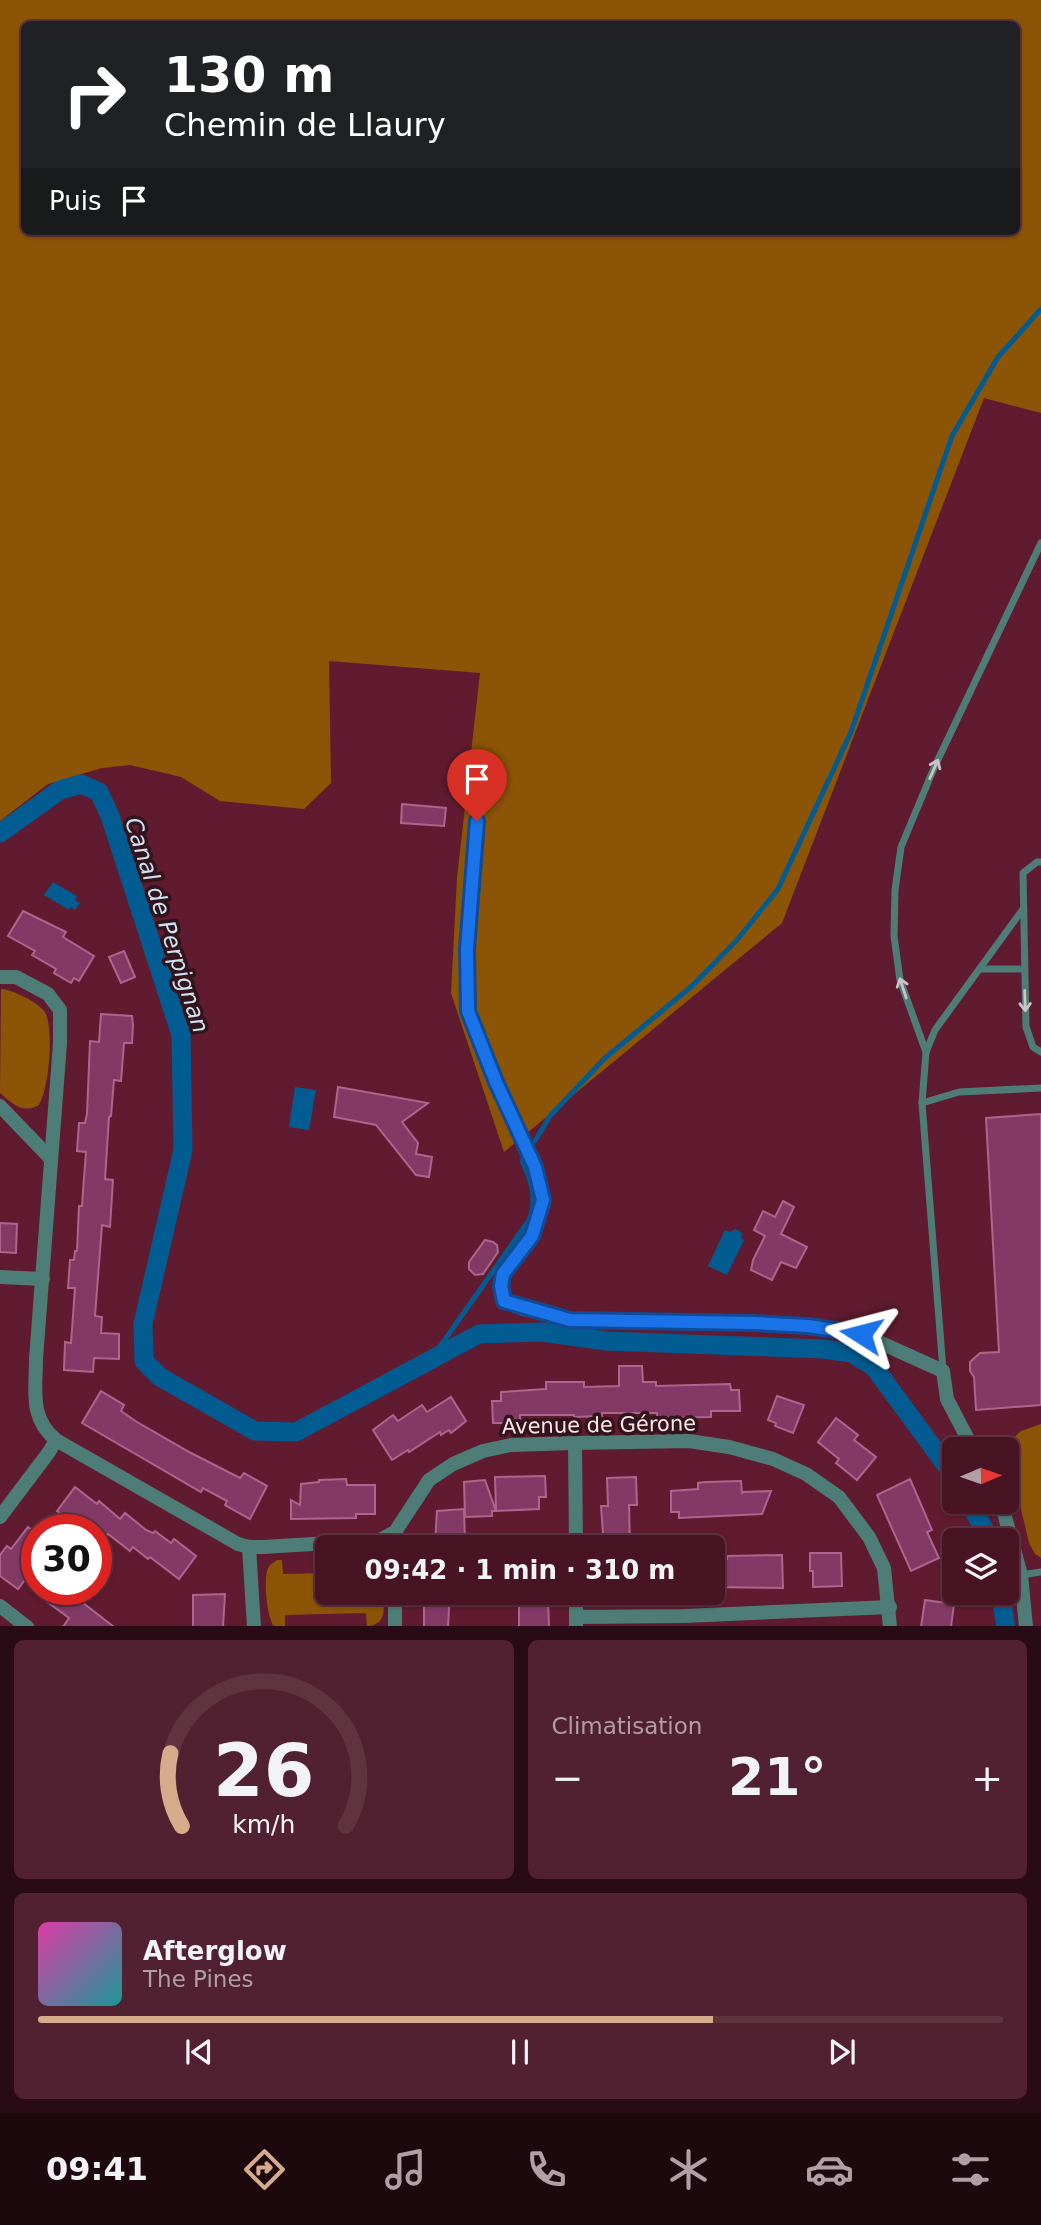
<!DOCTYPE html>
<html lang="fr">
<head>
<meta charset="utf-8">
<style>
  body { margin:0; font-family:"DejaVu Sans",sans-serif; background:#522131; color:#f1f3f6; height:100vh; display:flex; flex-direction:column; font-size:26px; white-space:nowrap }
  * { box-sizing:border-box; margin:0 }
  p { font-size:23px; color:#b19ea6 }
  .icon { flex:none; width:38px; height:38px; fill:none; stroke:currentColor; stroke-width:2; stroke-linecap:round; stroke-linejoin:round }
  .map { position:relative; height:1626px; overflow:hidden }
  .drawer { display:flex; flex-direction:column; gap:14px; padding:14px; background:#280b14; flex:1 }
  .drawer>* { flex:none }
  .guide { position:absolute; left:21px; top:21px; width:999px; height:214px; border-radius:10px; box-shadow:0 2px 5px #0004,0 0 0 2px #603341; background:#202124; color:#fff; overflow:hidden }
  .needle { width:46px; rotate:88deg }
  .buttons { position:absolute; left:942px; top:1437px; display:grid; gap:14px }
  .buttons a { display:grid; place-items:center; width:77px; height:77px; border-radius:10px; background:#481424; box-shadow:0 2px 5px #0004,0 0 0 2px #603341; font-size:35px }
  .speed { position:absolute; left:21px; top:1514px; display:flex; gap:14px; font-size:35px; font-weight:700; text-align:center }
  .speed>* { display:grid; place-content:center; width:91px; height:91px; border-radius:50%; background:#481424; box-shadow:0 2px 5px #0004,0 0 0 2px #603341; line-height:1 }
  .speed .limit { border:10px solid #d22; background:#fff; color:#111 }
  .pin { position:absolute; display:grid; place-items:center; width:60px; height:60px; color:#fff; margin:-72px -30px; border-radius:50% 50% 50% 0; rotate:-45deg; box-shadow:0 0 7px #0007 }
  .pin .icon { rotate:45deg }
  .me { position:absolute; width:77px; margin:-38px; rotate:279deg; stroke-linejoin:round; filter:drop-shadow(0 0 5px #0008) }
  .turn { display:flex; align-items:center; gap:24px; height:147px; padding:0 28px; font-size:32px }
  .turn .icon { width:91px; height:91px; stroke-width:2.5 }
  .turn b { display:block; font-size:49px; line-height:60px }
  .then { display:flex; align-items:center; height:66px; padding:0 28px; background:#0003; gap:14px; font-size:26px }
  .big { font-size:52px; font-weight:700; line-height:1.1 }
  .drawer .widget { flex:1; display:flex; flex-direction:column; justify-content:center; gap:10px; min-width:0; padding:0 24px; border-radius:10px; background:#522131 }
  .drawer .dial { align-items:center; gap:0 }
  .dial svg { height:182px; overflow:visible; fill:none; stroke:#603341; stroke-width:7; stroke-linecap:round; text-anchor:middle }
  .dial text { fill:#f1f3f6; stroke:none }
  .song { display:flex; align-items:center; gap:21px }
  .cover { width:84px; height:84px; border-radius:10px; background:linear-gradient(135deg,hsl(320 70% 55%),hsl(180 70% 35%)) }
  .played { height:7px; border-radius:4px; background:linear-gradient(90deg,#d6ab8b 70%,#603341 70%) }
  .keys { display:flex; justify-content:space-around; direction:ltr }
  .heat { display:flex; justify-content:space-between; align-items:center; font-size:38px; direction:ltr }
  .drawer .tiles { flex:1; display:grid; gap:14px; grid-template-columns:1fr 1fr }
  .widget:last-child { grid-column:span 2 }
  .trip { position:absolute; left:315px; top:1535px; width:410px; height:70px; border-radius:10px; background:#481424; box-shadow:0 2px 5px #0004,0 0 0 2px #603341; font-weight:700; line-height:70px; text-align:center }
  .dock { display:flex; height:112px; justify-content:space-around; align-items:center; background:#1d080e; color:#b19ea6 }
  .dock .icon { width:49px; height:49px }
  .dock .current { color:#d6ab8b }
  .dock b { font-size:32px; color:#f1f3f6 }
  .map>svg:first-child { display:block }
  .green { fill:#8c5407; fill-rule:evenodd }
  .water { fill:#025b91 }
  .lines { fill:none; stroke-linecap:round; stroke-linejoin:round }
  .stream { stroke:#025b91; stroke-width:5 }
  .canal { stroke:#025b91; stroke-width:19 }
  .building { fill:#833965; stroke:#ab668d; stroke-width:2 }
  .lane { stroke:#4e7d77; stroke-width:7 }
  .street { stroke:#4e7d77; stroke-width:14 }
  .oneway { stroke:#c9c4c5 }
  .route-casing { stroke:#114b97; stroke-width:18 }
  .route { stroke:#1a73e8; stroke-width:12 }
  .labels { text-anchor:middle; stroke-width:7; stroke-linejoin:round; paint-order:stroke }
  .street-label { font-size:21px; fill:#fee3e7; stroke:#32141c }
  .water-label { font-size:23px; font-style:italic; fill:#d1e3f3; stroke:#32141c }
</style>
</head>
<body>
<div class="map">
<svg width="1041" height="1627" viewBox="0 0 1041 1627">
  <rect width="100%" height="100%" fill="#601b30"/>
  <g class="green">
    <path d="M 0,0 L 1041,0 L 1041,413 L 984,398 L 782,923 L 504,1152 L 451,993 L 457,878 L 480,673 L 329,661 L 331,783 L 304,809 L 220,801 L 181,777 L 130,765 L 102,768 L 48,784 L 0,821 ZM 24,24 L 1017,24 L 1017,231 L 24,231 Z"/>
    <path d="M 1,989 C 13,990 36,1001 44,1011 C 55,1024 49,1093 38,1106 C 21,1113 13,1104 0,1093 Z"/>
    <polygon points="1041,1424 1041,1558 1035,1554 1029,1543 1017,1492 1006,1474 1006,1449 986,1448 1009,1442 1021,1431"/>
    <path d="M 277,1560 L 282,1560 L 283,1574 L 327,1573 L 327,1592 L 383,1593 C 384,1608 387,1625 367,1626 L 366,1613 L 285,1615 L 285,1626 L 274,1626 C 267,1618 263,1579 268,1568 C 270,1564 273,1563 277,1560 Z"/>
  </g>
  <g class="water">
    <polygon points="53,882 77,896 75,900 80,903 75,910 71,907 69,910 44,895"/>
    <polygon points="295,1087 316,1090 309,1130 289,1127"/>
    <polygon points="736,1229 742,1233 741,1238 744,1240 727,1275 708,1266 725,1230 730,1232"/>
  </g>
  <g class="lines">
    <g class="stream">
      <polyline points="535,1141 550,1116 605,1058 692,986 737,940 778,889 851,732 952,436 998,357 1041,309"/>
      <path d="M 432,1358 L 529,1220 C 538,1198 531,1181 522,1160"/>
    </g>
    <g class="canal">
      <polyline points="0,833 60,790 81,784 99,792 110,816 181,1035 183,1150 143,1324 144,1361 160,1377 255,1431 296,1432 479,1334 542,1332 606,1341 823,1349 851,1353 874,1367 954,1476"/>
      <polyline points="969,1502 984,1529 987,1540"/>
      <polyline points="1000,1592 1006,1627"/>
    </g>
  </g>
  <g class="building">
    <polygon points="402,804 446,808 444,826 401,823"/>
    <polygon points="23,911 66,932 63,937 94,956 79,981 74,978 71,983 54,973 56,969 32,955 35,951 8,936"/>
    <polygon points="124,951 135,977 121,983 109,957"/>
    <polygon points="101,1014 132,1016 133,1025 132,1043 124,1043 121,1081 114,1080 111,1116 109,1117 105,1179 113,1180 110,1227 102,1225 95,1316 102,1317 101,1333 119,1334 119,1359 94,1358 93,1372 64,1370 65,1342 71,1343 75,1288 68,1288 70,1260 74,1260 75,1251 77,1251 79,1206 82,1206 83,1191 86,1152 77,1151 79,1123 85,1123 87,1114 90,1041 99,1042"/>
    <polygon points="338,1087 428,1103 402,1122 418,1143 416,1154 432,1157 429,1177 416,1175 376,1125 334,1117"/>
    <polygon points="1041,1114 1041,1405 976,1410 974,1377 970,1371 970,1362 980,1353 999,1352 986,1118"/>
    <polygon points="783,1201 794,1207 781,1234 807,1247 796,1268 781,1262 772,1280 751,1270 753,1260 765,1236 754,1230 763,1211 775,1217"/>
    <polygon points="0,1223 17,1224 16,1253 0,1252"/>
    <polygon points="485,1240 493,1242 497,1245 498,1252 483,1274 475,1275 469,1269 469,1262"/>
    <polygon points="619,1366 642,1366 643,1382 656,1382 656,1386 730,1384 731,1390 739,1390 740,1411 711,1411 711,1417 657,1418 657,1413 602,1413 602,1416 574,1417 574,1415 520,1415 520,1419 512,1419 512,1423 493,1423 492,1401 501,1401 501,1392 546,1389 546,1382 584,1382 584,1387 619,1386"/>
    <polygon points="101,1391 124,1405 121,1411 137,1422 191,1453 240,1478 244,1473 267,1486 250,1519 225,1505 227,1501 203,1488 201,1492 82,1423"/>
    <polygon points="777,1396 804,1405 793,1433 775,1426 776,1423 768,1420"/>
    <polygon points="451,1397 466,1421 451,1433 449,1430 441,1435 440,1432 409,1452 408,1450 392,1460 373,1430 393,1415 398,1421 422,1405 427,1412"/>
    <polygon points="836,1418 858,1435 854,1440 876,1457 857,1480 836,1463 839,1459 818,1442"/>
    <polygon points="545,1476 546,1497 539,1497 539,1509 496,1511 495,1477"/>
    <polygon points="636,1477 637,1505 629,1505 630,1547 604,1547 601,1506 608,1506 607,1478"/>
    <polygon points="346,1479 347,1485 375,1485 375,1514 356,1514 356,1518 291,1519 291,1500 300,1505 301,1484 319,1482 319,1480"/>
    <polygon points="910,1479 932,1530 927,1532 939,1558 911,1571 877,1495"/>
    <polygon points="485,1480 496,1511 492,1511 492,1516 465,1517 464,1482"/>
    <polygon points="741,1481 742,1494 742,1492 771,1491 762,1514 679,1518 679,1512 671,1512 671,1491 698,1489 698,1483 706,1482"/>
    <polygon points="75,1487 97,1504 99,1501 120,1519 125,1513 146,1530 153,1533 155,1531 171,1543 174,1539 196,1556 179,1579 150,1557 148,1559 133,1547 130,1551 108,1534 96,1550 96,1530 82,1530 57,1511"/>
    <polygon points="464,1509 465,1543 435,1543 437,1511"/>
    <polygon points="28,1527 37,1534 37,1564 18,1589 0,1576 0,1555 7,1546 11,1549"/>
    <polygon points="810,1553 841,1553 842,1586 813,1587 813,1571 810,1571"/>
    <polygon points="782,1555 783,1588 712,1587 712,1560 727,1559 727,1556"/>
    <polygon points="56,1589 79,1589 87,1595 82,1602 114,1627 63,1627 69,1618 46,1601"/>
    <polygon points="429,1592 450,1592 448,1627 424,1627 424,1600 430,1600"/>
    <polygon points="519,1592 543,1592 543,1599 548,1599 549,1627 519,1627"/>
    <polygon points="225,1594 223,1627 193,1627 193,1595"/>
    <polygon points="925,1600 954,1604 951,1627 921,1627"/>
  </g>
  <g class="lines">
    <g class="lane">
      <polyline points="1041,862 1037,862 1023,873 1026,1027 1033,1047 1041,1052"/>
      <polyline points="980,969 1024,969"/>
      <polyline points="926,1052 900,980 894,936 895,890 901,847 934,768 1041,543"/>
      <polyline points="922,1103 959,1092 1041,1088"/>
      <polyline points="943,1370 922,1103 926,1052 935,1030 1023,909"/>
      <polyline points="1021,1575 1041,1572"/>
    </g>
    <g class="street">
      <polyline points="480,794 469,899 466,974 469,1011 496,1082 535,1167 543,1200 532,1236 503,1274 501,1286 504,1301 523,1309 570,1320 754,1323 808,1326 861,1334 943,1371 947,1399 973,1449"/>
      <path d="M 0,977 L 16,977 L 48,994 L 60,1010 L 60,1043 L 36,1359 C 36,1390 29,1418 56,1440 L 238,1544 L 249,1547 L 263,1547 L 380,1540 L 395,1532 L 429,1480 L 453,1464 L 483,1451 L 511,1445 L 575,1443 L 689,1441 L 729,1447 L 773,1459 L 806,1474 L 839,1497 L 869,1537 L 884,1568 L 890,1627"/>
      <polyline points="0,1106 51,1159"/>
      <polyline points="0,1277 43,1279"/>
      <polyline points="575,1443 576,1547"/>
      <polyline points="1001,1502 1021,1575 1026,1627"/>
      <polyline points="0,1517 49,1452 56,1440"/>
      <polyline points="249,1547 254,1627"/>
      <polyline points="395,1592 395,1627"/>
      <polyline points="576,1592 576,1626"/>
      <polyline points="0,1606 27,1627"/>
      <polyline points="576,1617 684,1616 890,1607"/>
    </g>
  </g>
  <defs><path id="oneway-shaft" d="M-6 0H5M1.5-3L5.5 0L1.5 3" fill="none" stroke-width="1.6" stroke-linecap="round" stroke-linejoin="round" transform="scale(1.75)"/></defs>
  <g class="oneway">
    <use href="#oneway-shaft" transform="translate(934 769) rotate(-66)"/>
    <use href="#oneway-shaft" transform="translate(903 988) rotate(-108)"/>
    <use href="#oneway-shaft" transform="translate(1025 1001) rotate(88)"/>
  </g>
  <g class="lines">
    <defs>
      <polyline id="route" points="477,821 467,949 468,1011 496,1082 535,1167 543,1200 532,1236 503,1274 501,1286 504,1301 570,1320 754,1323 808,1326 861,1334"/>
    </defs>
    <use href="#route" class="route-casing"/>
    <use href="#route" class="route"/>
  </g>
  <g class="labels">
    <g class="street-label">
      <text transform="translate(599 1425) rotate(-1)" y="7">Avenue de Gérone</text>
    </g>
    <g class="water-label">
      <text transform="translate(167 925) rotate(72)" y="8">Canal de Perpignan</text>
    </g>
  </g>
</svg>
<div class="buttons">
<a><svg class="needle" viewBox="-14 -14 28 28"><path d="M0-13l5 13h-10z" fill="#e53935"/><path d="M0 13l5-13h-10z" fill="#b19ea6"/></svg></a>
<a><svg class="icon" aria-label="layers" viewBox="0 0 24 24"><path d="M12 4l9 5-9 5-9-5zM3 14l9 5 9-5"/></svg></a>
</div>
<div class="speed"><div class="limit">30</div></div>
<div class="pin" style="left:477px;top:821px;background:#d93025"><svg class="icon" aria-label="arrive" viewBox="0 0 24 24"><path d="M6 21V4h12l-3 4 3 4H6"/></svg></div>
<svg class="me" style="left:861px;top:1334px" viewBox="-20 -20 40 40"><path d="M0-17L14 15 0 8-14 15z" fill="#1a73e8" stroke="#fff" stroke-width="4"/></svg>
<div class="trip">09:42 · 1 min · 310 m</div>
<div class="guide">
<div class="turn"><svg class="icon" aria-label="right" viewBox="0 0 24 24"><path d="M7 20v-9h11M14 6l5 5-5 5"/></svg><div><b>130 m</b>Chemin de Llaury</div></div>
<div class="then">Puis<svg class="icon" aria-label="arrive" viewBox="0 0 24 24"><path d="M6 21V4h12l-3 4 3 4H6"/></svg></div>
</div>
</div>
<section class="drawer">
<div class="tiles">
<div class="widget dial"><svg viewBox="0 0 100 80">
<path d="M14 69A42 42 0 1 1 86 69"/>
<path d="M14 69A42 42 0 0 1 9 37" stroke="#d6ab8b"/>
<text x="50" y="56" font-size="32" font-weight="700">26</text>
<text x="50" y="72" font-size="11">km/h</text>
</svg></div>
<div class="widget"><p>Climatisation</p>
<div class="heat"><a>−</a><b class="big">21°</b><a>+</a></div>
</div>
<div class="widget">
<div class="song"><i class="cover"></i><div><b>Afterglow</b><p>The Pines</p></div></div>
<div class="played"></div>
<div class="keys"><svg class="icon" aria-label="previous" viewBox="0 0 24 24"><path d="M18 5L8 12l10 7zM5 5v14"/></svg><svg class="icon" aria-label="pause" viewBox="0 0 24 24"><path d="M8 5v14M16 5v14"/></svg><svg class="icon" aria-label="next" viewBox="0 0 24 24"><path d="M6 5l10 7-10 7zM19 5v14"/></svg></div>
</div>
</div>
</section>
<nav class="dock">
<b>09:41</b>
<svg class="icon current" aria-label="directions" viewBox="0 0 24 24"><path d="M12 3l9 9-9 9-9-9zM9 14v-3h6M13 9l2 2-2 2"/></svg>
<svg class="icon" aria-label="music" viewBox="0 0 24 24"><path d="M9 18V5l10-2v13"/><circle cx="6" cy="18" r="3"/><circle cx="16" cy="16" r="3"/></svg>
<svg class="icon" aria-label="phone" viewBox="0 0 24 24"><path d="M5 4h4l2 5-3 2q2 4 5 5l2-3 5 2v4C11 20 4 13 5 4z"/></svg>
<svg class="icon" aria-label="climate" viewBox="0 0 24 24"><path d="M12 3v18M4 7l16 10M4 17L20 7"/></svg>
<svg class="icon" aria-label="car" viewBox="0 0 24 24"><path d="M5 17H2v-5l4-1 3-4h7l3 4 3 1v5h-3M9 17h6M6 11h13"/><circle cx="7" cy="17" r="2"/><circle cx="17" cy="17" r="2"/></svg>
<svg class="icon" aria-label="filters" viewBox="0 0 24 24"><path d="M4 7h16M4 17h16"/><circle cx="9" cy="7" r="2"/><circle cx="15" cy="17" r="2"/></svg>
</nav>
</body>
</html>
